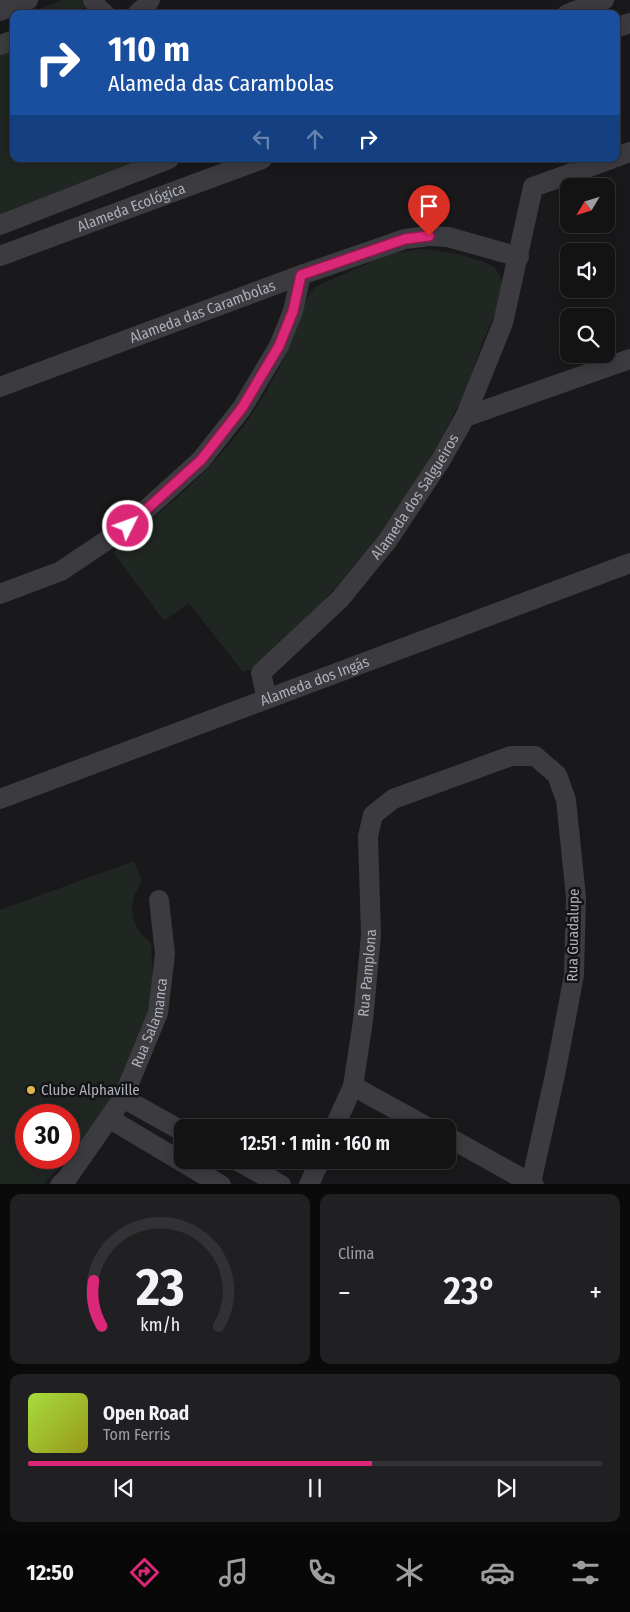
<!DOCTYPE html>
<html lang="pt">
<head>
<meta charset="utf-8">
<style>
  body { margin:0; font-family:"Fira Sans Condensed",sans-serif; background:#202022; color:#f1f3f6; height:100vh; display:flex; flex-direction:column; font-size:19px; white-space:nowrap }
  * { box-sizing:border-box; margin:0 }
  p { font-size:16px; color:#9d9ea0 }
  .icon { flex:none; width:28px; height:28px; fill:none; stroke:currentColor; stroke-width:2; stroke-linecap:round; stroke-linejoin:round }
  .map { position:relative; height:1184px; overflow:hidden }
  .panel { display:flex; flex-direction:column; gap:10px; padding:10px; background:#0a0a0b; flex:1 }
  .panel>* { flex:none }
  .top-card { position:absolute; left:10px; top:10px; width:610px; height:152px; border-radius:10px; box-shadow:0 2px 12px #0003,0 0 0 1px #323234; background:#1a4fa0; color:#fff; overflow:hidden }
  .needle { width:32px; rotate:232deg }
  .fabs { position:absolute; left:560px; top:178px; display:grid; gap:10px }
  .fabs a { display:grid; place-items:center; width:55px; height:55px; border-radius:10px; background:#131314; box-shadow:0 2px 12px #0003,0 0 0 1px #323234; font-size:25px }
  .speed { position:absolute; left:15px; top:1104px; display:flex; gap:10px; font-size:25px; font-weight:700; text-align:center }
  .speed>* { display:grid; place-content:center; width:65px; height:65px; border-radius:50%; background:#131314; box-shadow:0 2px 12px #0003,0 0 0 1px #323234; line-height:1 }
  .speed .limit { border:8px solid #d22; background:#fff; color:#111 }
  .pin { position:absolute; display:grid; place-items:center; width:42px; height:42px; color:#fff; margin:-51px -21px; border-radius:50% 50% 50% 0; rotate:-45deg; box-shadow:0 0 5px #0007 }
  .pin .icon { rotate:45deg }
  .me { position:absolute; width:55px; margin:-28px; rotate:48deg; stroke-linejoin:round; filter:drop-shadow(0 0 4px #0008) }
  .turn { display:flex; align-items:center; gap:18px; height:105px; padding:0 15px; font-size:22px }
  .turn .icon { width:65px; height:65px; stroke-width:2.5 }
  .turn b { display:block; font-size:35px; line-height:42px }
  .lanes { display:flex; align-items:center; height:48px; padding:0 15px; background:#0003; justify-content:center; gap:25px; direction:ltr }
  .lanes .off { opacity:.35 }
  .big { font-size:38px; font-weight:600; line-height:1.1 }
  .panel .card { flex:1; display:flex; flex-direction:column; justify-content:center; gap:8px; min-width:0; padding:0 18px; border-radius:10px; background:#202022 }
  .panel .dial { align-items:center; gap:0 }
  .dial svg { height:130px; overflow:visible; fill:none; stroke:#323234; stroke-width:7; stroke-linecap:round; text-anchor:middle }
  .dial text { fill:#f1f3f6; stroke:none }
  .song { display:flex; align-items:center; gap:15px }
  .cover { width:60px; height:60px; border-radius:8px; background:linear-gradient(135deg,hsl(80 70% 55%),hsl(60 70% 35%)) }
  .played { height:5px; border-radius:2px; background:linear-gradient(90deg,#db2777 60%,#323234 60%) }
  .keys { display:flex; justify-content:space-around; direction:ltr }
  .heat { display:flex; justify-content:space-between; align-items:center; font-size:28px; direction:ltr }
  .panel .tiles { flex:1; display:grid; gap:10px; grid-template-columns:1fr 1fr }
  .card:last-child { grid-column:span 2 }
  .trip { position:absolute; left:174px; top:1119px; width:282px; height:50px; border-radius:10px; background:#131314; box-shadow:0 2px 12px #0003,0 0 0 1px #323234; font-weight:600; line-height:50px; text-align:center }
  .tabs { display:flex; height:80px; justify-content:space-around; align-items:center; background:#080808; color:#9d9ea0 }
  .tabs .icon { width:35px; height:35px }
  .tabs .current { color:#db2777 }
  .tabs b { font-size:22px; color:#f1f3f6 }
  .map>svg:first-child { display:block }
  .green { fill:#202621; fill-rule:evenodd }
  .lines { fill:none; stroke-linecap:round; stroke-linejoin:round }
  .minor { stroke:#3b3b40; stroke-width:20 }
  .route-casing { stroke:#8e194d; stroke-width:12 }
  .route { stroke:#db2777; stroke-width:9 }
  .poi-dot { fill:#deb84f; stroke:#141416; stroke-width:2 }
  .labels { text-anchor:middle; stroke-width:5; stroke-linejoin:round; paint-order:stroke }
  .street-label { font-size:15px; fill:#adb0b9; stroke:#141416 }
  .poi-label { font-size:15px; fill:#adb0b9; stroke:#141416; text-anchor:start }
</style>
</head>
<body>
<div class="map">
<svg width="630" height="1185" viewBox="0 0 630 1185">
  <rect width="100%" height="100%" fill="#19191b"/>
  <g class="green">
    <polygon points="63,0 84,0 87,7 67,14 26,14"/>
    <polygon points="14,48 14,159 151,159 0,215 0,53"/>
    <path d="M 420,249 C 437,249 476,257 490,265 C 495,267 498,271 500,276 C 507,292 490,325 483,341 C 475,363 468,387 457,408 C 406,511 339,594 252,669 L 243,672 L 189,603 L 164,621 L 113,552 C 172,503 226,460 265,393 C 277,374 287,353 295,332 C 301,317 304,298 315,287 L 382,257 L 394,253 Z"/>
    <path d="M 134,861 L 142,882 C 126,903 130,927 151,943 L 153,977 L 150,1015 L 130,1072 L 78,1148 L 44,1184 L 0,1185 L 0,910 ZM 26,1115 L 69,1115 L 69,1158 L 26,1158 Z"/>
  </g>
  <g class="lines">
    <g class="minor">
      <polyline points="93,0 98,8 105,14"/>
      <polyline points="0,11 28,0"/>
      <polyline points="137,14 146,6 150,0"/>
      <polyline points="567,14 604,0"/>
      <polyline points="616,28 630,23"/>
      <polyline points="0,45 14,40"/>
      <polyline points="616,157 630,152"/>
      <polyline points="0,225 169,159"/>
      <path id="s1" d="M 0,256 L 262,159"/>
      <path id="s2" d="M 0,387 L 301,275 L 405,239 L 429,236 L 448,237 L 519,257"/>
      <polyline points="465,417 630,359"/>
      <polyline points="0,594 61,571 128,526 201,460 242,408 279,346 293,311 301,275"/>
      <path id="s3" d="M 267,699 L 261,673 L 340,599 L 388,540 L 442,458 L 465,417 L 503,323 L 533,187 L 611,159"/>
      <path id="s4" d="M 0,799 L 630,563"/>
      <polyline points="353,1086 429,1128"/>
      <polyline points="123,1098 182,1131"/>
      <polyline points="110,1119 221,1185"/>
      <path id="s5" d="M 334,1128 L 353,1086 L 363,1021 L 371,935 L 368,836 L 373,815 L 393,799 L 511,756 L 535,756 L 557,775 L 566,800 L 576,897 L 574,975 L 555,1075 L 531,1183"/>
      <polyline points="448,1137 534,1185"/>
      <polyline points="236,1160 281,1185"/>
      <path id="s6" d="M 60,1185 L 68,1177 L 123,1098 L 158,1013 L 165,954 L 159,900"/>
      <polyline points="309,1185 320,1160"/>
    </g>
  </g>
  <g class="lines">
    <defs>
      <polyline id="route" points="128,526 201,460 242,408 279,346 293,311 301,275 405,239 429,236"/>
    </defs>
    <use href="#route" class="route-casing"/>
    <use href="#route" class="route"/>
  </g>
  <circle class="poi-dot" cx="31" cy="1090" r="5"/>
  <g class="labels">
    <g class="street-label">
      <text dy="5" stroke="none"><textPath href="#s1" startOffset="140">Alameda Ecológica</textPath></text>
      <text dy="5" stroke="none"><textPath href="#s2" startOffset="216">Alameda das Carambolas</textPath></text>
      <text dy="5" stroke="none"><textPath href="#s3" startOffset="262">Alameda dos Salgueiros</textPath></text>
      <text dy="5" stroke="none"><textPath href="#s4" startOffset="336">Alameda dos Ingás</textPath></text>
      <text transform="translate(573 935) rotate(-89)" y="5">Rua Guadalupe</text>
      <text dy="5" stroke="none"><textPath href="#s5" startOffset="160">Rua Pamplona</textPath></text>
      <text dy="5" stroke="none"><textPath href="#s6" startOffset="188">Rua Salamanca</textPath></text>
    </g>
    <g class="poi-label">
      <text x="41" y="1095">Clube Alphaville</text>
    </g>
  </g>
</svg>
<div class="fabs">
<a><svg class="needle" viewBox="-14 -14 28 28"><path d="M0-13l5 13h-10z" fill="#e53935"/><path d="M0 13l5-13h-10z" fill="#9d9ea0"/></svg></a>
<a><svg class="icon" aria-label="sound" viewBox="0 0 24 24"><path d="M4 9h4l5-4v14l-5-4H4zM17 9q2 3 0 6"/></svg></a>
<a><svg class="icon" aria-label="search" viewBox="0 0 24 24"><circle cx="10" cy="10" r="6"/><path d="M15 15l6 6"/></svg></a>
</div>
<div class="speed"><div class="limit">30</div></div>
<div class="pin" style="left:429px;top:236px;background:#d93025"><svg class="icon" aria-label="arrive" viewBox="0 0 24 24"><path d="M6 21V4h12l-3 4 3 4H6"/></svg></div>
<svg class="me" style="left:128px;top:526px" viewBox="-20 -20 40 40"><circle r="17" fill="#db2777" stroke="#fff" stroke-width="3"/><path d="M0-11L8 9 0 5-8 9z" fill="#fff"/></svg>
<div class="trip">12:51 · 1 min · 160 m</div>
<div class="top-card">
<div class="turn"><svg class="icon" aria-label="right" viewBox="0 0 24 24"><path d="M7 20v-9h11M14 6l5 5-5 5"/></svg><div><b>110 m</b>Alameda das Carambolas</div></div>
<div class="lanes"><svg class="icon off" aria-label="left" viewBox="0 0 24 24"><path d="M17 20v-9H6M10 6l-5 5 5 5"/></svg><svg class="icon off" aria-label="ahead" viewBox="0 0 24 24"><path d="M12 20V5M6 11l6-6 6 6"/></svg><svg class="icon" aria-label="right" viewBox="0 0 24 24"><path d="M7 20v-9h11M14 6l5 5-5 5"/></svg></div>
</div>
</div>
<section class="panel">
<div class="tiles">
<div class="card dial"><svg viewBox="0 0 100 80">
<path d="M14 69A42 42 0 1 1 86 69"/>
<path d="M14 69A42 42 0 0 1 9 41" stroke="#db2777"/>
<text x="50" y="56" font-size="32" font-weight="700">23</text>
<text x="50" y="72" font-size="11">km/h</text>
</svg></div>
<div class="card"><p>Clima</p>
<div class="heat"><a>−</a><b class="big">23°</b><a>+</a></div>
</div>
<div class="card">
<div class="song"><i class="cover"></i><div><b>Open Road</b><p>Tom Ferris</p></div></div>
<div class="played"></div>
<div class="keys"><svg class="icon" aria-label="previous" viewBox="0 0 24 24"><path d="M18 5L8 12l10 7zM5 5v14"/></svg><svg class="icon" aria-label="pause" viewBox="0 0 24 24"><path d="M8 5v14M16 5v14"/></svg><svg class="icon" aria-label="next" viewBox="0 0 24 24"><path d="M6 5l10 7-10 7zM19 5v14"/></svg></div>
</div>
</div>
</section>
<nav class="tabs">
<b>12:50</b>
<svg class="icon current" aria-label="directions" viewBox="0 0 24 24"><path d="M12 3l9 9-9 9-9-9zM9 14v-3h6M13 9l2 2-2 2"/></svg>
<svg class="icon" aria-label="music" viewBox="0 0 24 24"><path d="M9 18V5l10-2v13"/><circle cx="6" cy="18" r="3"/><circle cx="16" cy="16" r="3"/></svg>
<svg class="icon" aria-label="phone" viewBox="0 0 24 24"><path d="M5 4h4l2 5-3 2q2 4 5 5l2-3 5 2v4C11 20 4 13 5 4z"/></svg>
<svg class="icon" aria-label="climate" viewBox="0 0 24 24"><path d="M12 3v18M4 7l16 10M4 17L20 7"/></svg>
<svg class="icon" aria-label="car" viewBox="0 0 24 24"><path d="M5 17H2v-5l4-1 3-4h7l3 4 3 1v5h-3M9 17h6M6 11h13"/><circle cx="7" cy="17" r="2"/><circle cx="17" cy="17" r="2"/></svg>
<svg class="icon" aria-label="filters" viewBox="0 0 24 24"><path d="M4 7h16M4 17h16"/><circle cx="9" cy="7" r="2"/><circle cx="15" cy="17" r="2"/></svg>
</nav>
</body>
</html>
